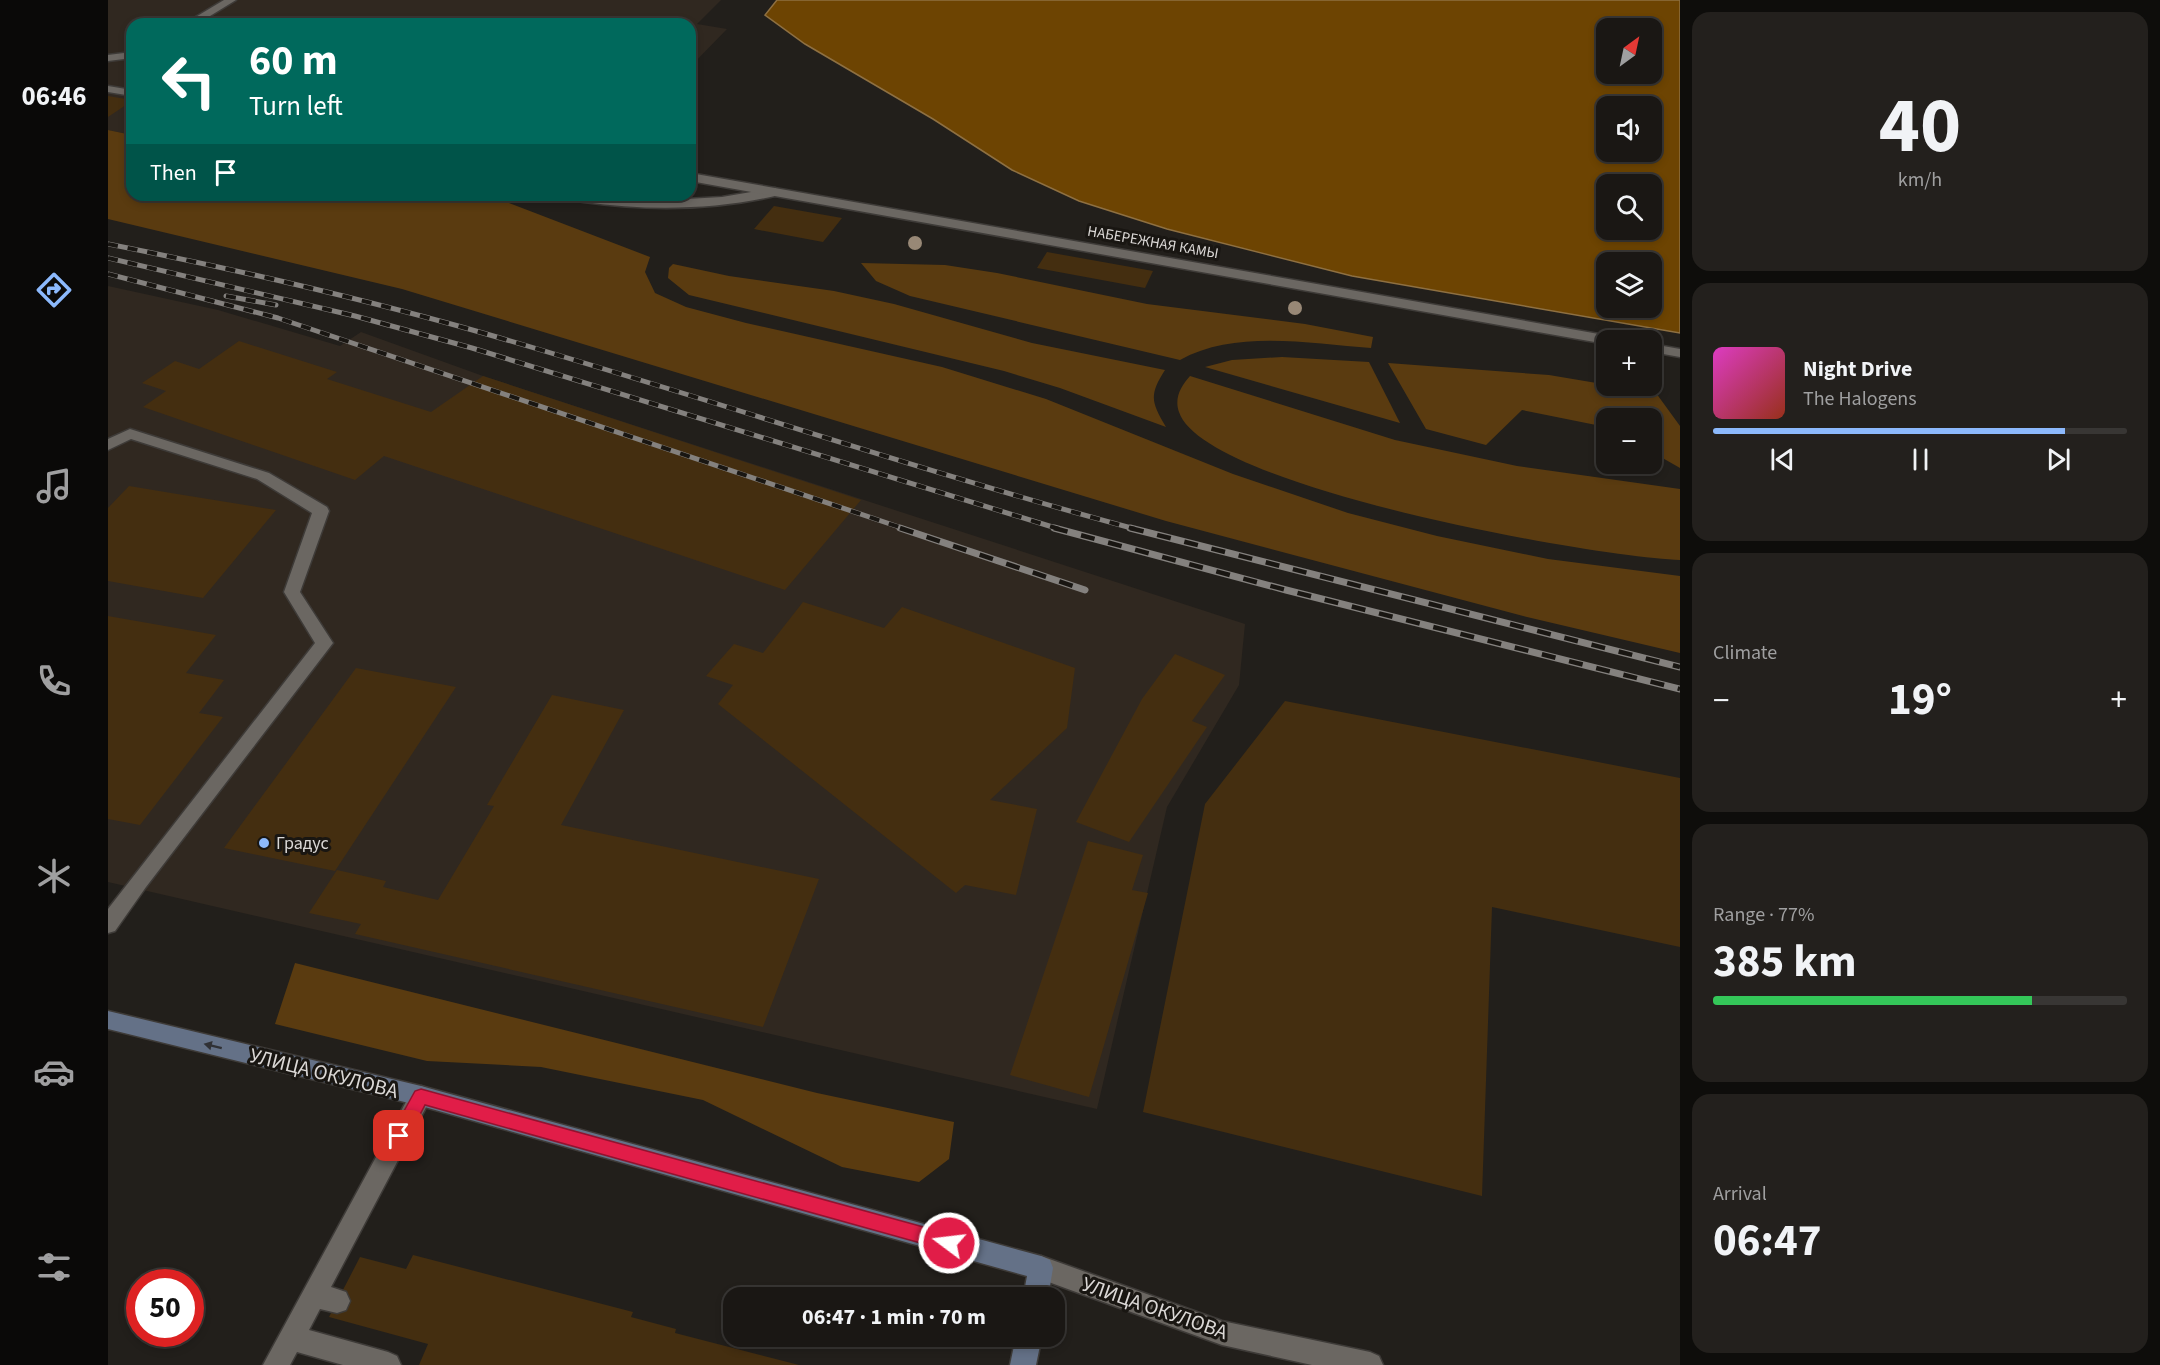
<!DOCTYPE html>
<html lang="en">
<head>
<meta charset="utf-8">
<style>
  body { margin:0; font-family:"Source Sans 3",sans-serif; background:#23201d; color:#f1f3f6; height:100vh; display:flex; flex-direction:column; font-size:22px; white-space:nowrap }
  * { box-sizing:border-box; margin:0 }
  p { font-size:20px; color:#9f9fa0 }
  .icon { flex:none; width:33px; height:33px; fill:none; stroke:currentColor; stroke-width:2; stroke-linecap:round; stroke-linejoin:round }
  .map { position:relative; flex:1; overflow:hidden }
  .panel { display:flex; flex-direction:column; gap:12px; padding:12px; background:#0e0d0b; width:480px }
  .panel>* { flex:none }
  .hud { position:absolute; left:18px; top:18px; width:570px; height:183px; border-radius:18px; box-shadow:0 3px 9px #0003,0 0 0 2px #383634; background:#00695c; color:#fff; overflow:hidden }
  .needle { width:39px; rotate:33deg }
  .fabs { position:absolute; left:1488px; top:18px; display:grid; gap:12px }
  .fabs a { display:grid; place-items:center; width:66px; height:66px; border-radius:12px; background:#1a1714; box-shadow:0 3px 9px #0003,0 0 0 2px #383634; font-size:30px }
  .speed { position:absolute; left:18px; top:1269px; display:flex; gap:12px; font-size:30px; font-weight:700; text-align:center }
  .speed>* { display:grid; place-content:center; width:78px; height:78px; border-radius:50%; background:#1a1714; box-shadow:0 3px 9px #0003,0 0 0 2px #383634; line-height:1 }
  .speed .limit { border:9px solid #d22; background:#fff; color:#111 }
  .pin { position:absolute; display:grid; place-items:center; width:51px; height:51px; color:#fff; margin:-26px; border-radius:12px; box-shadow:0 3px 9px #0006 }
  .me { position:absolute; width:66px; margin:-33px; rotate:285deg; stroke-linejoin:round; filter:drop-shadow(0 0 4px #0008) }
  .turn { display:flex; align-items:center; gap:21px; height:126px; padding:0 24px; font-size:27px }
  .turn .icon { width:78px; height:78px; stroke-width:2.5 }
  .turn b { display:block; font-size:42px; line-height:51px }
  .then { display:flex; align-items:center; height:57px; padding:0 24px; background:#0003; gap:12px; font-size:22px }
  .big { font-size:45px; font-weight:700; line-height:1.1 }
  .panel .tile { flex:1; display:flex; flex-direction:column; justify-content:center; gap:9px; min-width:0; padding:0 21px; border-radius:18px; background:#23201d }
  .panel .dial { align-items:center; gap:0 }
  .dial b { font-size:78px; line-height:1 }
  .song { display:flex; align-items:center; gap:18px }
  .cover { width:72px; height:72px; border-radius:9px; background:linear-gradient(135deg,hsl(310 70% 55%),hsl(10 70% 35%)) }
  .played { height:6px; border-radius:3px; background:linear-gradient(90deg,#8cb9fc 85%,#383634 85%) }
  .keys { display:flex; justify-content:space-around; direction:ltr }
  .heat { display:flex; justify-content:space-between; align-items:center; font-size:33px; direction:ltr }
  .charge { height:9px; border-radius:4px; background:linear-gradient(90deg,#34c759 77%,#383634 0) }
  .trip { position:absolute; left:615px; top:1287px; width:342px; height:60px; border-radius:18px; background:#1a1714; box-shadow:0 3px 9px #0003,0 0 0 2px #383634; font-weight:700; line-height:60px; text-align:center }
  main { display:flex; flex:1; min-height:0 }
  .dock { display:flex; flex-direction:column; width:108px; justify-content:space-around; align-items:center; background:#0a0908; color:#9f9fa0 }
  .dock .icon { width:42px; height:42px }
  .dock .active { color:#8cb9fc }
  .dock b { font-size:27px; color:#f1f3f6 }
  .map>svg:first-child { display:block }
  .built { fill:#302820 }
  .green { fill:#5a3b10 }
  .water { fill:#6d4402; stroke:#8e7042; stroke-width:1.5; fill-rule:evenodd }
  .building { fill:#442e10 }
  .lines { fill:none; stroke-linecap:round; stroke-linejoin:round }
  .lane-casing { stroke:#3e3b38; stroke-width:3 }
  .street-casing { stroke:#3e3b38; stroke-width:3 }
  .secondary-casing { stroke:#3e3b38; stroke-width:3 }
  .lane { fill:#6b6762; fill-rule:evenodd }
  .street { fill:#6b6762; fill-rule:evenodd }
  .secondary { fill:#647187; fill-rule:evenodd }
  .rail-far1-casing { stroke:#84817e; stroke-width:5 }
  .rail-casing { stroke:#84817e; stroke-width:7 }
  .rail-far1 { stroke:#191612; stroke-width:4; stroke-dasharray:10; stroke-linecap:butt }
  .rail { stroke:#191612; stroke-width:4.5; stroke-dasharray:14; stroke-linecap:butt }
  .tree { fill:#988876 }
  .oneway { fill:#303135 }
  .route { fill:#e11d48; stroke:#92132f; stroke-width:1.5 }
  .poi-dot { fill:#8cb9fc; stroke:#191612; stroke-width:2 }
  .labels { text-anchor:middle; stroke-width:6; stroke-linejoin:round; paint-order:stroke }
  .far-street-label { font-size:15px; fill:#dbd8d6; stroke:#191612 }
  .poi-label { font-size:18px; fill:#dbd8d6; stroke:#191612; text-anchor:start }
  .near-street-label { font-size:21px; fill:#dbd8d6; stroke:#191612 }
</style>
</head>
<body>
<main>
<nav class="dock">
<b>06:46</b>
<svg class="icon active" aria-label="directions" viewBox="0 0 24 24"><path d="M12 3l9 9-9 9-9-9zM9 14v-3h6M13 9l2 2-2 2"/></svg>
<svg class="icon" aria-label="music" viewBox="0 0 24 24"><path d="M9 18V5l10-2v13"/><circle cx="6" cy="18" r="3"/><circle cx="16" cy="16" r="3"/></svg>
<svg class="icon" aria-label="phone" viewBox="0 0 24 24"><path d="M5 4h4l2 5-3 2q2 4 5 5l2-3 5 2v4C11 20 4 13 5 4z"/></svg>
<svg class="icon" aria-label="climate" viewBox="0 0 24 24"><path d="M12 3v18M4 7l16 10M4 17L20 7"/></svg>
<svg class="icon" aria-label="car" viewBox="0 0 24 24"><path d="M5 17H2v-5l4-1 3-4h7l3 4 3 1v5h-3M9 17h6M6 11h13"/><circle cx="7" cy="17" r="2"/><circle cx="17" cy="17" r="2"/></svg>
<svg class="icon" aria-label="filters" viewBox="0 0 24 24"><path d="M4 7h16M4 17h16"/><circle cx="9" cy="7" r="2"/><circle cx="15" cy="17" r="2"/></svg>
</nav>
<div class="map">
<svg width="1572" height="1365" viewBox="0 0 1572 1365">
  <rect width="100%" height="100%" fill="#221f1b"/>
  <g class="built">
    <polygon points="0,0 613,0 589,24 619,29 582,67 582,24 24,24 24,135 0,130"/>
    <polygon points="0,286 110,310 232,346 253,332 375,376 1137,624 1131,685 1059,807 989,1109 0,882"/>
  </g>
  <g class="green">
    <polygon points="0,130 24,135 24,195 358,195 401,203 542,257 537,272 547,293 578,307 638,323 834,367 938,399 1125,474 1240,513 1329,536 1440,559 1572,576 1572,653 1419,617 1058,521 294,289 0,219"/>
    <path d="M 753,263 L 837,265 L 889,273 L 1039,304 L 1197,324 L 1265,337 L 1263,348 C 1202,344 1128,329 1072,360 L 802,296 L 768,281 Z"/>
    <path d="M 565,264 L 621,276 L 726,291 L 786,304 L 924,343 L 1057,370 C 1041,395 1043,402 1058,427 L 952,388 L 896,371 L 581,295 L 560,278 L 561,268 Z"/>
    <polygon points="1174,357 1261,362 1292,423 1097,367 1124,360"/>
    <polygon points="1280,363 1441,375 1548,393 1572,426 1572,468 1544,452 1544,418 1498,418 1498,427 1414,410 1378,445 1318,429"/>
    <path d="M 1082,376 L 1287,440 L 1409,466 L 1572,489 L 1572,560 C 1492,558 1096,488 1071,412 C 1066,398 1073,386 1082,376 Z"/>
    <polygon points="187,963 709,1093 846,1122 841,1159 811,1182 734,1167 595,1100 433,1067 319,1061 167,1024"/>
  </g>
  <path class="water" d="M 669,0 L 1572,0 L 1572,333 L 1244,276 L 1059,229 L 971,201 L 904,170 L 825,119 L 697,44 L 657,15 ZM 1498,28 L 1544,28 L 1544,74 L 1498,74 ZM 1544,106 L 1544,152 L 1498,152 L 1498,106 ZM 1544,184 L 1544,230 L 1498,230 L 1498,184 ZM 1498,262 L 1544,262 L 1544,308 L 1498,308 Z"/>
  <g class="building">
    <polygon points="407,17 448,23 448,24 398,24"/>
    <polygon points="0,96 24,100 24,101 0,117"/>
    <polygon points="666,206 734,218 715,242 646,229"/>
    <polygon points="939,252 1045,271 1037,288 929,268"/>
    <polygon points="131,341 229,372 219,379 323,412 375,376 753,500 677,590 276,456 247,480 35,407 58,391 34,383 67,361 91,369"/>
    <polygon points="21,486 63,493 168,510 95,598 0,581 0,508"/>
    <polygon points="695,602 776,628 794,607 967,668 959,728 882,800 929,809 908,895 857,885 848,893 610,704 625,685 598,676 626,644 655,653"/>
    <polygon points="0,616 108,635 78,673 116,680 91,713 115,717 32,825 0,819"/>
    <polygon points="1067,654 1117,675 1084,721 1099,727 1021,842 968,822 1034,699"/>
    <polygon points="248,668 348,687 227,871 116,848"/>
    <polygon points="444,695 516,710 453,825 711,879 655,1027 247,934 253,924 201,913 229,870 278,881 275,887 330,900 386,806 379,805"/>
    <polygon points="1177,701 1572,778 1572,947 1384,907 1374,1196 1035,1112 1097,804"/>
    <polygon points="980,841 1035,855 1024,890 1040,893 981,1097 902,1075"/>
    <polygon points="305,1255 525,1312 523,1317 568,1329 567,1333 691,1365 311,1365 320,1344 221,1317 252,1257 298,1269"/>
  </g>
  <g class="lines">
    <defs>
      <g id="lane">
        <polygon points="116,0 128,0 89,24 76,24"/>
        <polygon points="24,52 24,58 0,61 0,55"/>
        <polygon points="0,86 24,90 24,96 0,92"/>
        <path d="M 667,188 L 673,192 L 671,195 C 609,210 540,211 476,202 C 467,200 456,201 450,195 L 561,200 L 614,197 Z"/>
        <polygon points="22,429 161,473 219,507 221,511 192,592 225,643 38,887 7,931 0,933 0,909 207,643 176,592 204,513 149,479 23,439 0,450 0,439"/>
        <polygon points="313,1086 321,1089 324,1096 223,1287 238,1292 242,1301 238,1310 229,1313 212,1309 201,1330 280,1352 289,1356 293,1365 235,1365 189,1352 182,1365 155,1365 305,1089"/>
      </g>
      <g id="street">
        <polygon points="582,173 1502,336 1509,340 1498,340 1498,344 582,181"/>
        <polygon points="1544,344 1572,349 1572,357 1544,352"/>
        <polygon points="933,1256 1114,1321 1262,1352 1271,1356 1275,1365 1204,1365 1114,1345 924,1276 921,1268 924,1260"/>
      </g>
      <g id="secondary">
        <polygon points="0,1011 313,1086 933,1256 942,1260 945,1268 940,1298 915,1298 919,1276 313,1106 0,1029"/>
        <polygon points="908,1336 934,1336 928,1365 902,1365"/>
      </g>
    </defs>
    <use href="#lane" class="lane-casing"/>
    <use href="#street" class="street-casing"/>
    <use href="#secondary" class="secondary-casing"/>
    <use href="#lane" class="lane"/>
    <use href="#street" class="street"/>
    <use href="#secondary" class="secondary"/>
    <defs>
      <g id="rail-far1">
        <path d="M 0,244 C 126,269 252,298 375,333 C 594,396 808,470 1027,529"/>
        <polyline points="0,258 247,316 364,348 951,529"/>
        <polyline points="0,274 170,318 797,529"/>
        <polyline points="118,296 168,305"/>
      </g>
      <g id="rail">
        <polyline points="792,528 977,590"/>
        <polyline points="946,528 1178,590 1572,689"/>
        <polyline points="1022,528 1572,667"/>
      </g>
    </defs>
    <use href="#rail-far1" class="rail-far1-casing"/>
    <use href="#rail" class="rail-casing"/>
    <use href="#rail-far1" class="rail-far1"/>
    <use href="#rail" class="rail"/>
  </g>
  <g class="tree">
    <circle cx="807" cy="243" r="7"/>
    <circle cx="1187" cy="308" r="7"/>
  </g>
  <defs><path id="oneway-solid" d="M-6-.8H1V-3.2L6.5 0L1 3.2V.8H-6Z" transform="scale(1.5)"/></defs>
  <use class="oneway" href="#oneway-solid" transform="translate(105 1046) rotate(-166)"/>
  <polygon class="route" points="313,1089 841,1234 847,1236 850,1243 847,1249 841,1251 317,1105 298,1142 291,1144 285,1142 283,1136 285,1131 307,1091"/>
  <circle class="poi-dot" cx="156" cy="843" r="6"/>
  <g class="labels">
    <g class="far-street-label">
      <text transform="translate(1045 242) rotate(10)" y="5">НАБЕРЕЖНАЯ КАМЫ</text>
    </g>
    <g class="poi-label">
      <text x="168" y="849">Градус</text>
    </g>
    <g class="near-street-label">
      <text transform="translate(216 1073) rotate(14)" y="7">УЛИЦА ОКУЛОВА</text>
      <text transform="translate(1047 1308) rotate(19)" y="7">УЛИЦА ОКУЛОВА</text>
    </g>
  </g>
</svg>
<div class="fabs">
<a><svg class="needle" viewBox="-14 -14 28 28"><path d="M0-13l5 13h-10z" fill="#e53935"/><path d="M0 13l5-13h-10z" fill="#9f9fa0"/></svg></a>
<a><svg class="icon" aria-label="sound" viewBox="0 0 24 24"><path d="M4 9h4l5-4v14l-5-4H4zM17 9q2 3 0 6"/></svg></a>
<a><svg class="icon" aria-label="search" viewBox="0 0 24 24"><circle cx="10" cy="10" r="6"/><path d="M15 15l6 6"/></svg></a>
<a><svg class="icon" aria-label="layers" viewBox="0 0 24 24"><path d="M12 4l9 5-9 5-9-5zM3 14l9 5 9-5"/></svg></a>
<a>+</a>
<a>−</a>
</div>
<div class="speed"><div class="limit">50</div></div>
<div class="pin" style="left:291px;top:1136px;background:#d93025"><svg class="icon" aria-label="arrive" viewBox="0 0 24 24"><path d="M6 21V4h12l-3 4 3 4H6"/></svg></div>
<svg class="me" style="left:841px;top:1243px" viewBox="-20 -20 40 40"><circle r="17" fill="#e11d48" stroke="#fff" stroke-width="3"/><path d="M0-11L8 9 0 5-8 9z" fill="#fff"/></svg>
<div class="trip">06:47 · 1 min · 70 m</div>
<div class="hud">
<div class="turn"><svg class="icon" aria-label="left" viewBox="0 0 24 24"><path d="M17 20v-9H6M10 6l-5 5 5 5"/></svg><div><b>60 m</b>Turn left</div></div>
<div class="then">Then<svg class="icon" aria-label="arrive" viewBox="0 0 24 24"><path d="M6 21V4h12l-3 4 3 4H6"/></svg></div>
</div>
</div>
<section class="panel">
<div class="tile dial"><b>40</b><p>km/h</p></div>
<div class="tile">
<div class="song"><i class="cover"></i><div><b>Night Drive</b><p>The Halogens</p></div></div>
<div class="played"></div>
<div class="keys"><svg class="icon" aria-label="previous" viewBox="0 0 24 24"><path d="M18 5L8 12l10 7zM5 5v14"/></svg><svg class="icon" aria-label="pause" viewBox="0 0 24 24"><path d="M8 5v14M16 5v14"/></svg><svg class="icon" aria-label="next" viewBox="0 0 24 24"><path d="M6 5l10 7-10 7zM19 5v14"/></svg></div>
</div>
<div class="tile"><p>Climate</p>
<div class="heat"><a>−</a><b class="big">19°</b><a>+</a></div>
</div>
<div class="tile"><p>Range · 77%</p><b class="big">385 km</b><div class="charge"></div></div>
<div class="tile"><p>Arrival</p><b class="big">06:47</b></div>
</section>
</main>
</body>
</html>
